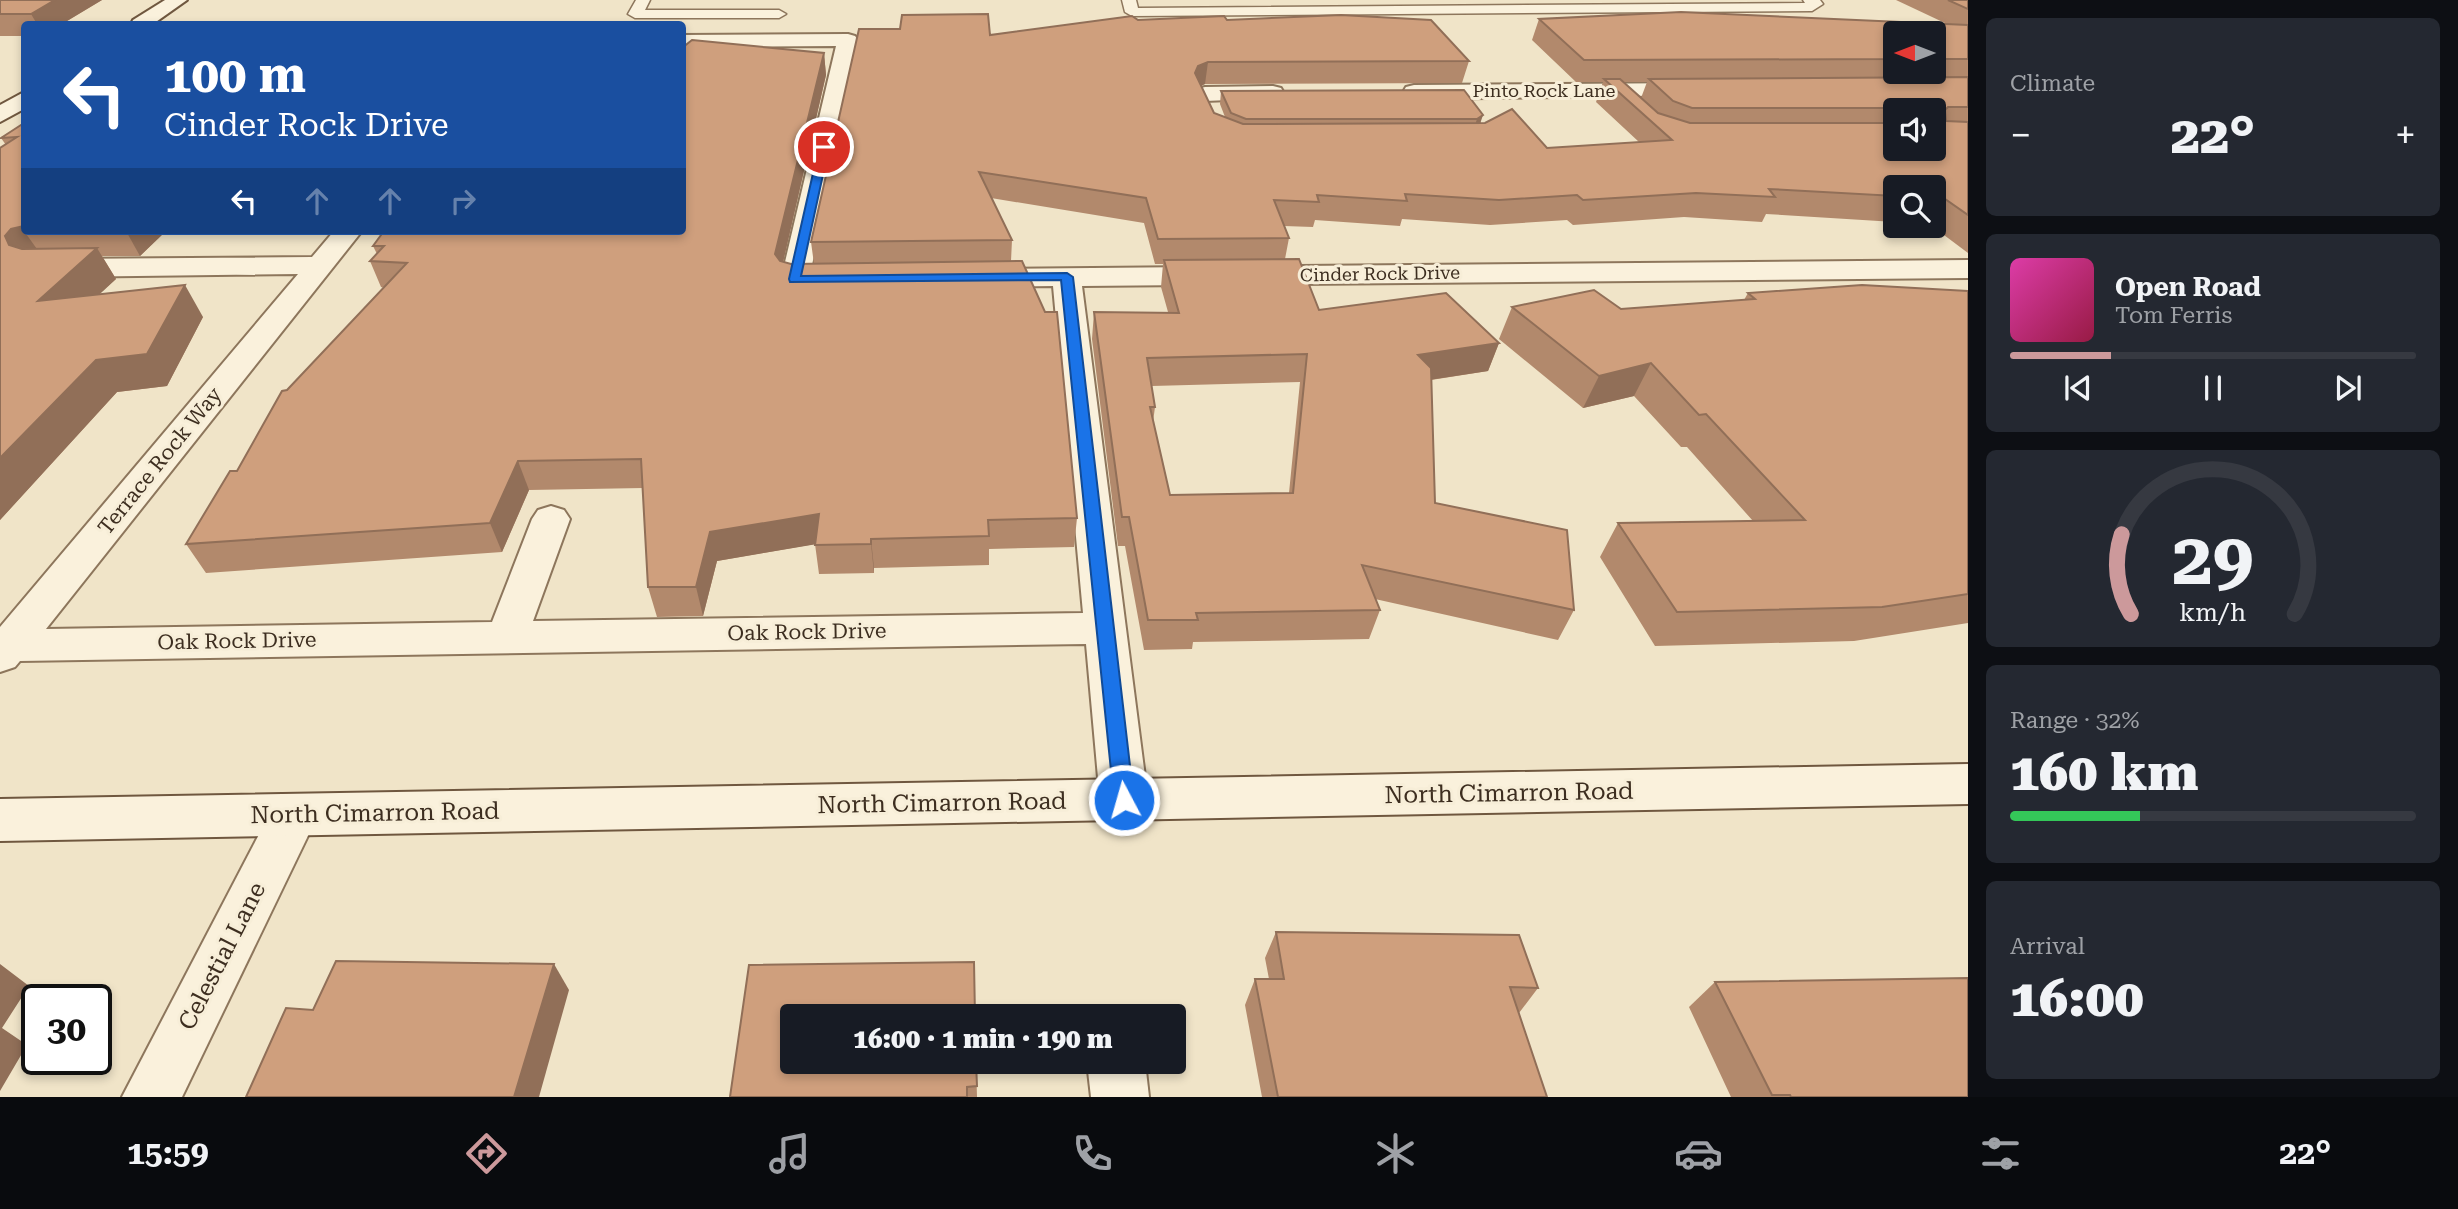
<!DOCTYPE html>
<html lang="en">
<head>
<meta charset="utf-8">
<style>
  body { margin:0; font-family:"Roboto Serif",serif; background:#242831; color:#f1f3f6; height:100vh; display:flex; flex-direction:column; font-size:26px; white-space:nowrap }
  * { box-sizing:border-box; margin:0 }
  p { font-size:23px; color:#9ea1a6 }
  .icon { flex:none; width:38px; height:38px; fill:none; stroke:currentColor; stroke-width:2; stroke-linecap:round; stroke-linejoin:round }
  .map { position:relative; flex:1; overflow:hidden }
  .sheet { display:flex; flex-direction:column; gap:18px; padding:18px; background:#0d0f14; width:490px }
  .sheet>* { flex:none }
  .banner { position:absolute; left:21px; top:21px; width:665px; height:214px; border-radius:7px; box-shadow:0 4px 10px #0003; background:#1a4fa0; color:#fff; overflow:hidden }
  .needle { width:46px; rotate:270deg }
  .buttons { position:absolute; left:1883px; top:21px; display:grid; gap:14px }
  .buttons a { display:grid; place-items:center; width:63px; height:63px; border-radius:7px; background:#171b24; box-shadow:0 4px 10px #0003; font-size:35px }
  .speed { position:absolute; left:21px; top:984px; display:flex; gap:14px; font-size:35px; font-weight:700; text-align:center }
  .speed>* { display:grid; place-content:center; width:91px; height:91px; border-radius:50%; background:#171b24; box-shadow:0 4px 10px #0003; line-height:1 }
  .speed .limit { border:4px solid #111; border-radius:10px; background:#fff; color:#111 }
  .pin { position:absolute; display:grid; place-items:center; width:60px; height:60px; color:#fff; margin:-30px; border:4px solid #fff; border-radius:50%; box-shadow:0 2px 7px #0007 }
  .me { position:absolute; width:77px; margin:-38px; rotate:354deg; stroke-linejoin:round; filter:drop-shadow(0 0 5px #0008) }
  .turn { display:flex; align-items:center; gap:24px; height:147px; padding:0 28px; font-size:32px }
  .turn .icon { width:91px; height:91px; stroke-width:2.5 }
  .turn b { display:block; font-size:49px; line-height:60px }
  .lanes { display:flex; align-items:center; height:66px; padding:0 28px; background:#0003; justify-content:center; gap:35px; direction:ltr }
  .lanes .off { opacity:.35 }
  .big { font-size:52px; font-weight:800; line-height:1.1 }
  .sheet .tile { flex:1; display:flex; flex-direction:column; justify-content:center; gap:10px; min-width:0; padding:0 24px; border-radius:10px; background:#242831 }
  .sheet .dial { align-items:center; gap:0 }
  .dial svg { height:182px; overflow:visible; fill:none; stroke:#363941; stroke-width:7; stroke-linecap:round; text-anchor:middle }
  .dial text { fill:#f1f3f6; stroke:none }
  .song { display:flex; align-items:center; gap:21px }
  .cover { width:84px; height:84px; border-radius:10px; background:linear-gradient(135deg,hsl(320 70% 55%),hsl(340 70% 35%)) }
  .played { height:7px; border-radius:4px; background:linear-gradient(90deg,#cc999b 25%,#363941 25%) }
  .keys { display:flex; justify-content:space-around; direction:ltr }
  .heat { display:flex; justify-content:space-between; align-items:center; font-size:38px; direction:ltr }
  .charge { height:10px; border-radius:5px; background:linear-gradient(90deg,#34c759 32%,#363941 0) }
  .trip { position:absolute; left:780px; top:1004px; width:406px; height:70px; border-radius:7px; background:#171b24; box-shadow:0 4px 10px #0003; font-weight:800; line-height:70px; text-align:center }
  .tabs { display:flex; height:112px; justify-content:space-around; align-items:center; background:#090b0e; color:#9ea1a6 }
  .tabs .icon { width:49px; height:49px }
  .tabs .active { color:#cc999b }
  .tabs b { font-size:32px; color:#f1f3f6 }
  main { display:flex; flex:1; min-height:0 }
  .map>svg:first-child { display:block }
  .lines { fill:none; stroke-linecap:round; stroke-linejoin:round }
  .lane-casing { stroke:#8d765c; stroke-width:3 }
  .street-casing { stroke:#8d765c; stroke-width:4 }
  .secondary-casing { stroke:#6f573f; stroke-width:4 }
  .lane { fill:#faf1dc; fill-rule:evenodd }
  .street { fill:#faf1dc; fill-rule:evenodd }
  .secondary { fill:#faf1dc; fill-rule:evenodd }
  .wall { fill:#b2896c; fill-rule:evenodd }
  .shaded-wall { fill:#916f58 }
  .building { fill:#cf9f7d; stroke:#916f58; stroke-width:2; fill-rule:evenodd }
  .route { fill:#1a73e8; stroke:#114b97; stroke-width:2 }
  .labels { text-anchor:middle; stroke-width:6; stroke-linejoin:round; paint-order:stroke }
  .far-street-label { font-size:18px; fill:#3d2e20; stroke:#f7eed8 }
  .street-label { font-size:21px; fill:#3d2e20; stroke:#f7eed8 }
  .near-street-label { font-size:24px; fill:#3d2e20; stroke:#f7eed8 }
</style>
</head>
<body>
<main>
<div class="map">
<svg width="1968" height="1097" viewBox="0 0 1968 1097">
  <rect width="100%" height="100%" fill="#f0e4c8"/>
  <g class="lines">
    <defs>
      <g id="lane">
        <polygon points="636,0 650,0 645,10 779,10 786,14 779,18 635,18 628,14"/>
        <polygon points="1122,0 1136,0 1138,8 1805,3 1803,0 1820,0 1823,4 1812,11 1132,16 1125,12"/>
      </g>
      <g id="street">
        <path d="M 848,34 L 855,36 L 858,40 L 811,270 L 841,273 L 845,279 L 841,285 C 824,289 802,289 785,285 L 781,279 L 836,46 L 682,47 L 682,35 Z"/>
        <polygon points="1696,83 1704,85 1707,90 1704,95 1414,99 1406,97 1403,92 1406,87 1414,85"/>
        <polygon points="1273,86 1281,88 1284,93 1281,98 1205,101 1197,99 1194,94 1197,89 1205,87"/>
        <polygon points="334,231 362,231 46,629 492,622 532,519 538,510 551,506 564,510 570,519 533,621 1083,613 1053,286 978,287 968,284 964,278 968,272 978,269 1968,260 1968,278 1082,286 1148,800 1141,814 1124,820 1107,814 1100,800 1086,644 20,661 15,667 0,672 0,627 298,274 58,277 48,274 44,268 48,262 58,259 312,257"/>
        <polygon points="294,794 311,800 318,815 182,1097 122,1097 277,800"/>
        <polygon points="1087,1062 1145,1062 1149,1097 1091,1097"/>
      </g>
      <g id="secondary">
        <polygon points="165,0 187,0 153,24 131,24 133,20"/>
        <polygon points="24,92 24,109 0,122 0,105"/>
        <polygon points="1968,764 1968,804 0,841 0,799"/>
      </g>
    </defs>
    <use href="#lane" class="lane-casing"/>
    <use href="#street" class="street-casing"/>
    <use href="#secondary" class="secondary-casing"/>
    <use href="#lane" class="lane"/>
    <use href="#street" class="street"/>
    <use href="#secondary" class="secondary"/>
  </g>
  <g class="wall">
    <polygon points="0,0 102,0 62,24 24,24 24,36 0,36"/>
    <path d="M 1896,0 L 1968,0 L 1968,253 L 1932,226 L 1934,226 L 1934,187 L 1895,187 L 1895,222 L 1766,214 L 1762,222 L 1684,217 L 1573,225 L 1567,220 L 1490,225 L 1402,219 L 1400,226 L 1315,220 L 1313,227 L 1284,226 L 1289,238 L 1285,259 L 1319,310 L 1499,343 L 1488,371 L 1431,380 L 1435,503 L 1574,610 L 1558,640 L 1375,599 L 1380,610 L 1369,639 L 1193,642 L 1192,649 L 1144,650 L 1125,546 L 1118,546 L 1092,339 L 1094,312 L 1168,312 L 1161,287 L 1163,264 L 1155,264 L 1144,223 L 991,198 L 1012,240 L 1011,261 L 1077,518 L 1074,547 L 989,549 L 989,565 L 874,568 L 874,573 L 819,574 L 815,544 L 717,561 L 703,616 L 657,617 L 648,587 L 643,488 L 529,490 L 502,552 L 206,573 L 186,544 L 237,471 L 287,390 L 384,288 L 381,287 L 370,261 L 377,254 L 373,246 L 824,53 L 826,75 L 783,262 L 791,264 L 814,264 L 811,242 L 990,35 L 1138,20 L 1227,20 L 1469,61 L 1462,83 L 1205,84 L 1201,86 L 1214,113 L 1225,117 L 1220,104 L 1221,91 L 1464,90 L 1481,123 L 1547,148 L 1639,142 L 1596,102 L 1603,82 L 1576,82 L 1532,40 L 1539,19 L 1947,24 ZM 1895,33 L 1934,33 L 1934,72 L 1895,72 ZM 1624,82 L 1647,82 L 1641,98 ZM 1895,110 L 1934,110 L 1895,149 ZM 1300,382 L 1289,493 L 1170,495 L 1153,422 L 1155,407 L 1152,386 Z"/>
    <polygon points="24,123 24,231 166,231 140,256 102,256 116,279 99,294 203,317 167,386 117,392 0,520 0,148 6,145 1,138"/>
    <polygon points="1968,291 1968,623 1854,641 1655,646 1600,557 1618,523 1753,521 1687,447 1681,447 1634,396 1583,408 1499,339 1512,307 1621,309 1744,300 1748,293"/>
    <polygon points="1276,932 1538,988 1519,1013 1547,1097 1262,1097 1245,1005 1255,979 1269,979 1265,958"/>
    <polygon points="1715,982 1968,1097 1731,1097 1689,1007"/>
    <polygon points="976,1062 977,1097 730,1097"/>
  </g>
  <g class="shaded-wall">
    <polygon points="55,0 102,0 62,24 37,24 31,14"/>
    <polygon points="824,53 826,75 779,280 775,254"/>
    <polygon points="1208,62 1205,84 1195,88 1195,73 1198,66"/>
    <polygon points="1483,115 1479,127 1473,131 1477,119"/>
    <polygon points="22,226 24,231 42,256 9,245 5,236 11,229"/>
    <polygon points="126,231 166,231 140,256"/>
    <polygon points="97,248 116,279 59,332 38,301"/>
    <polygon points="185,285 203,317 167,386 117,392 0,520 0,458 96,360"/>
    <polygon points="1499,343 1488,371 1409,383 1418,355"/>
    <polygon points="1651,363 1634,396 1583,408 1599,376"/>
    <polygon points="518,461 529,490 502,552 490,523"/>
    <polygon points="819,514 823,543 717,561 703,616 696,587 710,532"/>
    <polygon points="871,539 874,568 874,573 871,544"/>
    <polygon points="0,964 29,986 2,1028 27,1045 0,1091"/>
    <polygon points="554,964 569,990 539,1097 514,1097"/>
  </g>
  <g class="building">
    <polygon points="0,0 55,0 31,14 0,14"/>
    <polygon points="1948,0 1968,0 1968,9"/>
    <polygon points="1681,12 1968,25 1968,59 1934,59 1934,33 1895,33 1895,59 1584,60 1539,19"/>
    <polygon points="988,14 990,35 1132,16 1138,20 1224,16 1227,20 1341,15 1431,20 1469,61 1208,62 1198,66 1195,73 1214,113 1243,124 1485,123 1512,109 1547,148 1672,140 1604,79 1620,79 1658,113 1690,123 1895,123 1895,149 1934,149 1934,110 1911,110 1909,108 1692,108 1673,101 1649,79 1968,77 1968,107 1948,107 1945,110 1946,121 1968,122 1968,215 1945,199 1934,198 1934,187 1895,187 1895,196 1769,189 1775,197 1696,193 1583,200 1577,195 1499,200 1405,194 1407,201 1317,195 1319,202 1274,200 1289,238 1158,239 1146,198 979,172 1012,240 811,242 859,29 900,29 902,15"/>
    <polygon points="692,40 824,53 775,254 780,261 791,264 1022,261 1045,312 1057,312 1077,518 988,520 989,536 871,539 871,544 815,545 819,514 710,532 696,587 648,587 641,459 518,461 490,523 186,544 230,471 237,471 282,391 287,390 407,263 370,261 384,246 373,246 384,231 682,231 682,48"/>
    <polygon points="1464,90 1483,115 1477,119 1246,119 1231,113 1221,91"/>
    <polygon points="24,123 24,226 11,229 5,236 9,245 22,249 97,248 38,301 185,285 147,354 96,360 0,458 0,148 17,137 1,138"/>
    <path d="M 1299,259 L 1319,310 L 1446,293 L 1499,343 L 1418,355 L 1431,368 L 1435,503 L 1567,530 L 1574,610 L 1362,565 L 1380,610 L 1196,613 L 1198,620 L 1148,620 L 1129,517 L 1122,517 L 1094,312 L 1179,313 L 1164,260 ZM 1307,354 L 1293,493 L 1170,495 L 1150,407 L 1155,407 L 1147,358 Z"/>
    <polygon points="1862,285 1968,291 1968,594 1882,607 1677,612 1618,523 1805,520 1706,414 1699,415 1651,363 1599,376 1512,307 1594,290 1621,309 1755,299 1748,293"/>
    <polygon points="1276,932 1519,935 1538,988 1510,987 1547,1097 1278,1097 1255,979 1284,979"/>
    <polygon points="336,961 554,964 514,1097 246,1097 286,1008 313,1010"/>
    <polygon points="974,962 975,1017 793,1017 793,1062 976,1062 977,1086 967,1087 967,1097 730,1097 749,965"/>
    <polygon points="1968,978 1968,1097 1791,1097 1790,1095 1772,1095 1715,982"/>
  </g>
  <polygon class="route" points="824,144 829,147 801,276 1067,273 1073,277 1134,800 1131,806 1124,809 1117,806 1114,800 1061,280 790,282 789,279 819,147"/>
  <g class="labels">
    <g class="far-street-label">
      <text x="1544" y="97">Pinto Rock Lane</text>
      <text transform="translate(1380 274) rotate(-1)" y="6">Cinder Rock Drive</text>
    </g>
    <g class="street-label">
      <text transform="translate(160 461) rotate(-51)" y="7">Terrace Rock Way</text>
      <text transform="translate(807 632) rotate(-1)" y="7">Oak Rock Drive</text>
      <text transform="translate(237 641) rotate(-1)" y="7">Oak Rock Drive</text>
    </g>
    <g class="near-street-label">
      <text transform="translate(1509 793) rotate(-1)" y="8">North Cimarron Road</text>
      <text transform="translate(942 803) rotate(-1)" y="8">North Cimarron Road</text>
      <text transform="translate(375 813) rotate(-1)" y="8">North Cimarron Road</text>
      <text transform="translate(222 956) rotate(-63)" y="8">Celestial Lane</text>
    </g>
  </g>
</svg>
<div class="buttons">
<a><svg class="needle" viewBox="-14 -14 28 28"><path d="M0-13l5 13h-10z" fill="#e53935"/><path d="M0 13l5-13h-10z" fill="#9ea1a6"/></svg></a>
<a><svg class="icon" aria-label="sound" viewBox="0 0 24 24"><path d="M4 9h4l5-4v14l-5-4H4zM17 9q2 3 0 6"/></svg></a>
<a><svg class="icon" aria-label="search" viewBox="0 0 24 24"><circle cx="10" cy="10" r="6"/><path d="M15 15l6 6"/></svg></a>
</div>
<div class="speed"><div class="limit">30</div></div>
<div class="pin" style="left:824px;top:147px;background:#d93025"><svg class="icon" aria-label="arrive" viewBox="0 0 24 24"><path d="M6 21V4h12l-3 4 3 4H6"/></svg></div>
<svg class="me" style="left:1124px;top:800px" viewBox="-20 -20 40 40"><circle r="17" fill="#1a73e8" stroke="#fff" stroke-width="3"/><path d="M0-11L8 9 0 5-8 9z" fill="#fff"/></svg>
<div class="trip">16:00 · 1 min · 190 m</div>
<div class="banner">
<div class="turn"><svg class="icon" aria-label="left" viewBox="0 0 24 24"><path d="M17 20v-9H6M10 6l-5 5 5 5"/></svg><div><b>100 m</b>Cinder Rock Drive</div></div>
<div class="lanes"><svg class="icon" aria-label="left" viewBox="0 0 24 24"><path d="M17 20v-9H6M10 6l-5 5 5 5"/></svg><svg class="icon off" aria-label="ahead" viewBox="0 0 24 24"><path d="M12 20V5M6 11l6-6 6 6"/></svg><svg class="icon off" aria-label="ahead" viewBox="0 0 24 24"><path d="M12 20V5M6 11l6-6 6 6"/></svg><svg class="icon off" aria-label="right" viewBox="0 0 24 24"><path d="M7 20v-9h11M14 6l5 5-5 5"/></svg></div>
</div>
</div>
<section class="sheet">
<div class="tile"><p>Climate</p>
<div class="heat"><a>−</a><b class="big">22°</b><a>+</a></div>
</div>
<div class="tile">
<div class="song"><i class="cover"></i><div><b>Open Road</b><p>Tom Ferris</p></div></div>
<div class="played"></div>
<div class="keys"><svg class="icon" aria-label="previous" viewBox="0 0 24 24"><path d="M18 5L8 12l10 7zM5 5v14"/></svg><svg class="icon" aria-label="pause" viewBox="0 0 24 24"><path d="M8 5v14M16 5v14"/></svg><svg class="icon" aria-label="next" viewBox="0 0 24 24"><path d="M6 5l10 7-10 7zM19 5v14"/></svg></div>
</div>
<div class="tile dial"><svg viewBox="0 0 100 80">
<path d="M14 69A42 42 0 1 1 86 69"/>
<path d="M14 69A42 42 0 0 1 10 34" stroke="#cc999b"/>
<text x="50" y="56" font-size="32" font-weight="700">29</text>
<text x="50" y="72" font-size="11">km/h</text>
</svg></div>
<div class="tile"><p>Range · 32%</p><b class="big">160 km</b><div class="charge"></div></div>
<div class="tile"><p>Arrival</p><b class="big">16:00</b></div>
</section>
</main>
<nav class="tabs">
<b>15:59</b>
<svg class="icon active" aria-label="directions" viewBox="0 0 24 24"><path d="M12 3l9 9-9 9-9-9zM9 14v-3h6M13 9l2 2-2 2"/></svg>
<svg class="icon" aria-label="music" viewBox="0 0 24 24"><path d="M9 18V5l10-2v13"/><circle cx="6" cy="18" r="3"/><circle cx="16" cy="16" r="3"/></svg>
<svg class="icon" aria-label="phone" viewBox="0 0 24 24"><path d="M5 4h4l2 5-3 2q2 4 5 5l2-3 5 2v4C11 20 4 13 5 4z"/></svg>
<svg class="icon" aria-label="climate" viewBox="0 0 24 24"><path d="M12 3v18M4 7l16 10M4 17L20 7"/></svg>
<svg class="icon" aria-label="car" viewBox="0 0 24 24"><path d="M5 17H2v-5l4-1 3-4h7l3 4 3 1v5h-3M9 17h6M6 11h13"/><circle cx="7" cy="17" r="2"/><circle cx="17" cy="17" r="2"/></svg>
<svg class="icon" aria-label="filters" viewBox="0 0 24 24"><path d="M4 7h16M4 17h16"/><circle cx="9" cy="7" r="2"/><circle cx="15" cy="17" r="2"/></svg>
<b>22°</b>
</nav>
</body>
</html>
